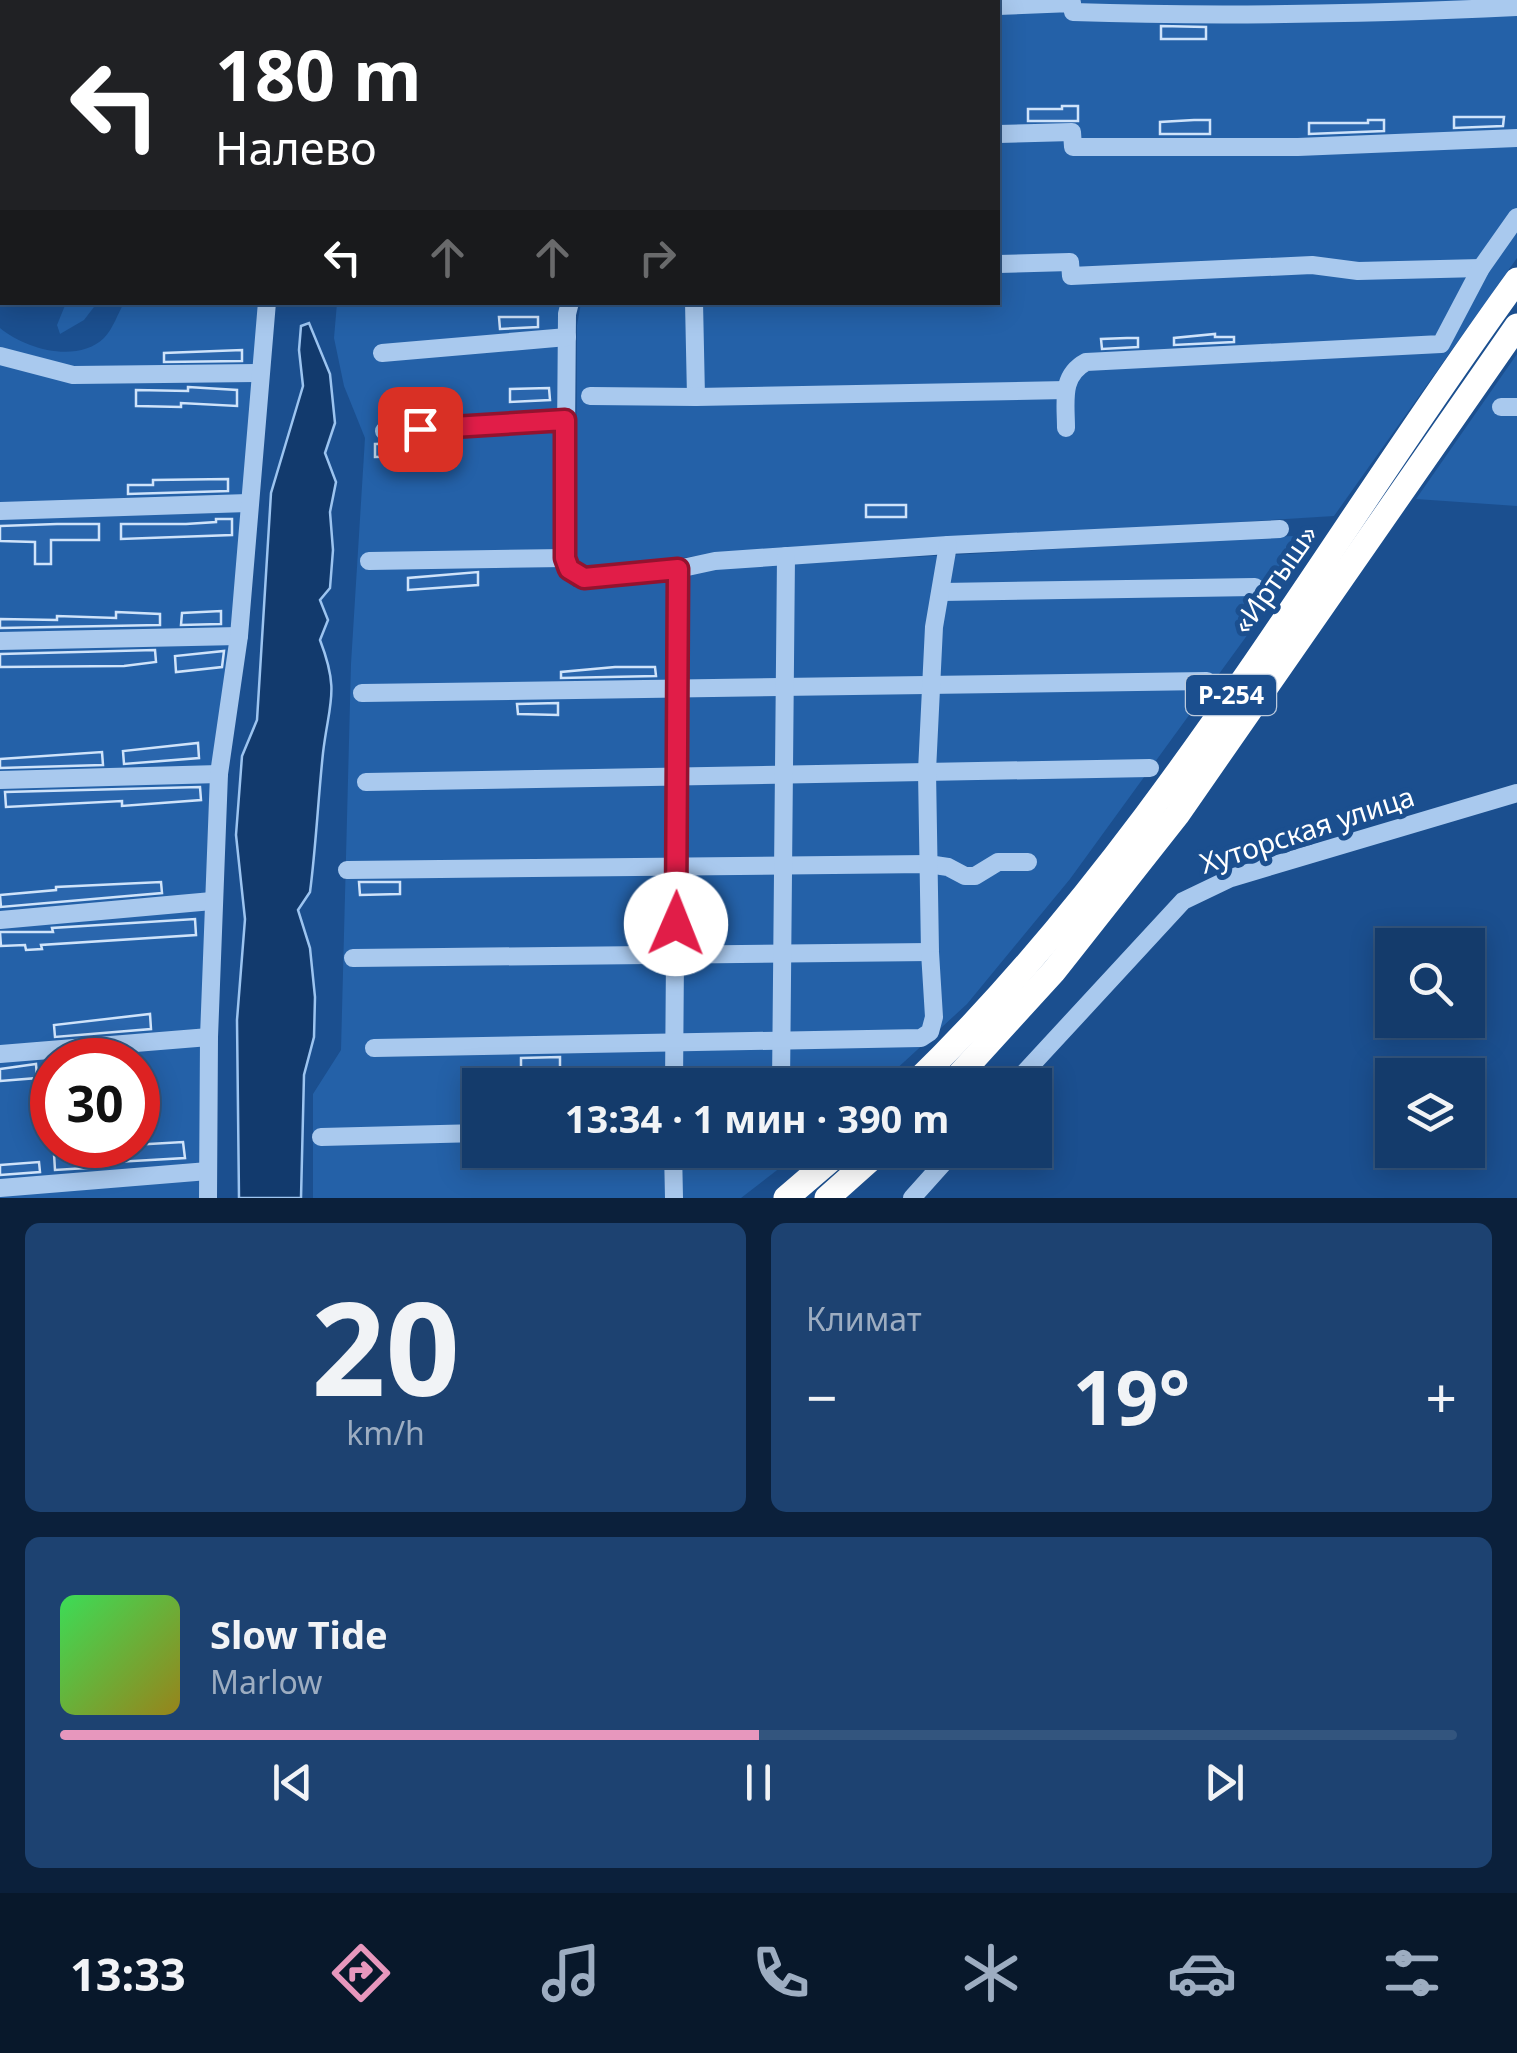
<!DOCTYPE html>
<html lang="ru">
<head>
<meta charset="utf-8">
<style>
  body { margin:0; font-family:"Noto Sans",sans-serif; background:#1d4271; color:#f1f3f6; height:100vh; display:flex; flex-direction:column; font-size:38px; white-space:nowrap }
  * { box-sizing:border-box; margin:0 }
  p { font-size:32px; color:#9dadc1 }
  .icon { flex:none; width:55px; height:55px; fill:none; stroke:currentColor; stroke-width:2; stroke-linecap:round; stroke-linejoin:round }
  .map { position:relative; height:1198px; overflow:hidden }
  .sheet { display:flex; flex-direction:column; gap:25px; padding:25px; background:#0b203b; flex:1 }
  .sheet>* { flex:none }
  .guide { position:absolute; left:0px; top:0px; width:1000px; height:305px; box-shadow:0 5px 25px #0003,0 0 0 2px #33557e; background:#202124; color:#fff; overflow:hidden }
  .tools { position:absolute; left:1375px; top:928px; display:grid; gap:20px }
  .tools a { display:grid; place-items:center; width:110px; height:110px; border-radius:0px; background:#143b6b; box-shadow:0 5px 25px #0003,0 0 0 2px #33557e; font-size:50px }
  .speed { position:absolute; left:30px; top:1038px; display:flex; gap:20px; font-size:50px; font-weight:700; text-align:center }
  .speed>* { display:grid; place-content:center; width:130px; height:130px; border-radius:50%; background:#143b6b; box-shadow:0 5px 25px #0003,0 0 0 2px #33557e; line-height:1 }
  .speed .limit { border:15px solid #d22; background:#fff; color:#111 }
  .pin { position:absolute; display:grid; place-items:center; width:85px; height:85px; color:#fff; margin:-42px; border-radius:20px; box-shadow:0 5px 15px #0006 }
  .me { position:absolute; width:110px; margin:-55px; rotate:1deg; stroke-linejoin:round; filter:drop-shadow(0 0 8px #0008) }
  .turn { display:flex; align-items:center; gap:35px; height:210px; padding:0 50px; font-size:45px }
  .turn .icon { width:130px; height:130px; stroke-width:2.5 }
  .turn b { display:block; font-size:70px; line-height:85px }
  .lanes { display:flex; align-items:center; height:95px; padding:0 50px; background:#0003; justify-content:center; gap:50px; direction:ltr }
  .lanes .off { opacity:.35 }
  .big { font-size:75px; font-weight:700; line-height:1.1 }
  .sheet .card { flex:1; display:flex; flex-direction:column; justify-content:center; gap:15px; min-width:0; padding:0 35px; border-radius:15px; background:#1d4271 }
  .sheet .dial { align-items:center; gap:0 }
  .dial b { font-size:130px; line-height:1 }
  .song { display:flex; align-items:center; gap:30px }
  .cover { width:120px; height:120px; border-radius:15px; background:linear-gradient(135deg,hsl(130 70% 55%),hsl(50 70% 35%)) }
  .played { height:10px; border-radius:5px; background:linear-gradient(90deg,#e797bd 50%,#33557e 50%) }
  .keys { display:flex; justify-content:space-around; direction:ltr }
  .heat { display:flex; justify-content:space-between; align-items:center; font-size:55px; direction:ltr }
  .sheet .tiles { flex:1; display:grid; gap:25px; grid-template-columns:1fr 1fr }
  .card:last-child { grid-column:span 2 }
  .trip { position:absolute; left:462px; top:1068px; width:590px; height:100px; border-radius:0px; background:#143b6b; box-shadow:0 5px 25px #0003,0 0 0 2px #33557e; font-weight:700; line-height:100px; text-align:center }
  .tabs { display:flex; height:160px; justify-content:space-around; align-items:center; background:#08182b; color:#9dadc1 }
  .tabs .icon { width:70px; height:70px }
  .tabs .on { color:#e797bd }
  .tabs b { font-size:45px; color:#f1f3f6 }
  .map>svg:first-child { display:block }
  .green { fill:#2461a8; fill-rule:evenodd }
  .water { fill:#123a6d; stroke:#9cc4f0; stroke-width:2.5 }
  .building { fill:#2a66ad; stroke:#cfe3fa; stroke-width:2.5 }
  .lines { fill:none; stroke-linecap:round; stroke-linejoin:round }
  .minor { stroke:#a9c9ee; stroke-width:18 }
  .highway { stroke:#fff; stroke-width:25 }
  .route-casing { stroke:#92132f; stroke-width:25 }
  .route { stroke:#e11d48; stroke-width:18 }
  .labels { text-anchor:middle; stroke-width:10; stroke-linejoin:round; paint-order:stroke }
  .shield { fill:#1b4f8f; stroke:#bbcadd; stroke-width:2.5 }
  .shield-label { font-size:25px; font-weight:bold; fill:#fff }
  .street-label { font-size:28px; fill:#fff; stroke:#1b4f8f }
</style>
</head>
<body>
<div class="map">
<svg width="1517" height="1198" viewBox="0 0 1517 1198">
  <rect width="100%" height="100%" fill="#1b4f8f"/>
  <g class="green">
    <polygon points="0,0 225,0 2,2 0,259"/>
    <polygon points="246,0 703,0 245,2"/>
    <polygon points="764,0 1517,0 1517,258 1334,516 696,556 590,570 580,566 576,557 577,325 581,303 998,302 998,2 763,2"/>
    <polygon points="66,303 97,303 84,320 60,334 57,325"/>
    <path d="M 124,303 L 261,303 L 236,601 L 207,871 L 200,1090 L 203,1198 L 0,1198 L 0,328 C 25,349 77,364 104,338 C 113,329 118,313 124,303 ZM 52,1060 L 138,1060 L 138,1145 L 52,1145 Z"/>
    <polygon points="337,303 564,303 559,575 574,587 734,567 1293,536 1308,540 1309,550 1070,879 967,1004 879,1085 480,1085 480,1150 803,1150 741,1198 313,1198 313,1094 341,1050 351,664 365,438 344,386 334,338"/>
    <polygon points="1517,354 1517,506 1416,499"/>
  </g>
  <path class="water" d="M 309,323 L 330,374 L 335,423 L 325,453 L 336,482 L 330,512 L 333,550 L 330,588 L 320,600 L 328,620 L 320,640 C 340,692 329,702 323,753 C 318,800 316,846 310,892 L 298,910 L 310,948 L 315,997 L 314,1037 L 304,1075 L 301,1198 L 239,1198 L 237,1020 L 245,919 L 236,835 L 242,756 L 257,720 L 271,493 L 303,386 L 299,350 L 301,326 Z"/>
  <g class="building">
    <polygon points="1161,26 1206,27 1206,39 1161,39"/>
    <polygon points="1062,106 1078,106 1078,121 1028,121 1028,109 1062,109"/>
    <polygon points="1454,117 1504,117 1503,126 1454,128"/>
    <polygon points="1194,120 1210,120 1210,134 1160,134 1160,122"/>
    <polygon points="1368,120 1384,120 1384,131 1309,134 1309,123 1368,123"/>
    <polygon points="499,317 538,317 538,327 500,329"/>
    <polygon points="1215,334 1215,337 1234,337 1234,342 1174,345 1174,338"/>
    <polygon points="1127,338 1138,338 1138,347 1102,349 1101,339"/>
    <polygon points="242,350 242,361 164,362 164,353"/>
    <polygon points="188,387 237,390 237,406 181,403 181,407 136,406 136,390 188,391"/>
    <polygon points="549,388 550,400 510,402 510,389"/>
    <polygon points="416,443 416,456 375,457 375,444"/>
    <polygon points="228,479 228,491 128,494 128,485 153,485 153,480"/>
    <rect x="866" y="505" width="40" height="12"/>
    <polygon points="216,519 232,519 232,535 121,539 121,524 186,524 216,522"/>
    <polygon points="57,524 99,524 99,540 51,540 51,564 35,564 35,542 0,541 0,526"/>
    <polygon points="478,572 478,585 408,590 408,578"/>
    <polygon points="221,611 221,624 181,625 182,613"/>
    <polygon points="116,612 160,614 160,625 0,628 0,619 57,620 57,616 116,618"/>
    <polygon points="155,650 156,662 124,666 0,667 0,654"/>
    <polygon points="224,651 222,667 176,672 175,656"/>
    <polygon points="615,667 655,667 656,676 561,678 561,672"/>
    <polygon points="558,703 558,715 518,714 517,704"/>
    <polygon points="198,743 199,758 124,764 123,751"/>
    <polygon points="102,752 103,765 0,768 0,759"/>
    <polygon points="200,787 201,800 122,806 122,801 6,807 5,792"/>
    <polygon points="161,882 162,893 1,907 0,895 56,890 56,887"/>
    <polygon points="359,882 400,882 400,894 360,895"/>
    <polygon points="195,919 196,935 41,945 42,949 26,950 25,945 1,946 0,932 53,932 52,928"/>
    <polygon points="150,1014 151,1029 55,1037 54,1025"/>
    <polygon points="560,1057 560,1068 521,1067 521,1058"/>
    <polygon points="36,1064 37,1078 0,1081 0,1069"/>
    <polygon points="183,1142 185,1158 116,1162 115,1146"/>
    <polygon points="70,1153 70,1157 103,1155 103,1167 55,1170 54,1154"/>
    <polygon points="39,1162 40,1172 0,1175 0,1165"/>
  </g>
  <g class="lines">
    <g class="minor">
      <polyline points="707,2 708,0"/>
      <path d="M 998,6 L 1072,3 L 1073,12 C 1221,17 1369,14 1517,7"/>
      <polyline points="998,134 1072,132 1073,147 1298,147 1517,138"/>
      <polyline points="0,165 2,166"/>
      <polyline points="998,264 1070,262 1071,276 1312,265 1358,271 1481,268"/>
      <polyline points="570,302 567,314 565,558 569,569 584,578 678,569 674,1085"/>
      <polyline points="694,302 696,397"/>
      <polyline points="382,353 567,337"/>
      <polyline points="0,356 73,375 260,373"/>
      <polyline points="590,396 696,397 1066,390"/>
      <polyline points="1501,407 1517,407"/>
      <path d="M 1066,428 C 1066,402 1060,376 1086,362 L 1441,344 L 1481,268 L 1517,217"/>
      <polyline points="384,431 565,420"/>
      <polyline points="0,511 248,503"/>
      <polyline points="369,561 565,558"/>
      <polyline points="678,569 715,561 948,545 1280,529"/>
      <polyline points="942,592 1255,587"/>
      <polyline points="0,641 239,636"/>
      <polyline points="362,693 1207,681"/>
      <polyline points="0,780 219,774"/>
      <polyline points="366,782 1150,768"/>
      <polyline points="347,870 928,864 948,867 965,876 975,876 998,862 1028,862"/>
      <polyline points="0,920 212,901"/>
      <polyline points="353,958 930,952"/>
      <polyline points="374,1048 921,1038 930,1032 934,1017 930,952 927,771 934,627 948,545"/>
      <polyline points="0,1054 209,1037"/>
      <polyline points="781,1085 786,556"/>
      <polyline points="1013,1085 1183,901 1231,878 1517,793"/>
      <polyline points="321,1137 480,1133"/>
      <polyline points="673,1150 674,1198"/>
      <polyline points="0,1188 208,1171"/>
      <polyline points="208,1198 209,1037 219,774 239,636 267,302"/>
      <polyline points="912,1198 955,1150"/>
    </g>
    <g class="highway">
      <path d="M 913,1085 C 1155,851 1321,550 1517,280"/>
      <polyline points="950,1085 1054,971 1177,815 1517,326"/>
      <polyline points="786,1198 842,1150"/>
      <polyline points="827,1198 881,1150"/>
    </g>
  </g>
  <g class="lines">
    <defs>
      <polyline id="route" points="420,429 565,420 565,558 569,569 584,578 678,569 676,924"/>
    </defs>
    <use href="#route" class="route-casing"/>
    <use href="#route" class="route"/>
  </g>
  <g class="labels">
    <rect class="shield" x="1186" y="675" width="90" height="40" rx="8"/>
    <g class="shield-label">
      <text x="1231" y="704">Р-254</text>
    </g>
    <g class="street-label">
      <text transform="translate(1275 579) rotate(-55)" y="10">«Иртыш»</text>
      <text transform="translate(1307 830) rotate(-18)" y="10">Хуторская улица</text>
    </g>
  </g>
</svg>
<div class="tools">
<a><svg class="icon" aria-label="search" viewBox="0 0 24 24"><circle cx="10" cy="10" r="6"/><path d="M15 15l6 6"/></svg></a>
<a><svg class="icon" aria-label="layers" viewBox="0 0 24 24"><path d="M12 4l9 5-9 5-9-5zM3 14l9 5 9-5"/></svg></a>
</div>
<div class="speed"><div class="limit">30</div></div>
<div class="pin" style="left:420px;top:429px;background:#d93025"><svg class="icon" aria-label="arrive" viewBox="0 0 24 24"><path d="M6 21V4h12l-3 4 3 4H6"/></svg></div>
<svg class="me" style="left:676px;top:924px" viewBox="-20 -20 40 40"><circle r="19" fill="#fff"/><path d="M0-13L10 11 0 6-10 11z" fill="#e11d48"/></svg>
<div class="trip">13:34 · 1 мин · 390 m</div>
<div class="guide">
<div class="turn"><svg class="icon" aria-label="left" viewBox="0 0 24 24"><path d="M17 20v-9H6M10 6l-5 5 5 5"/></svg><div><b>180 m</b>Налево</div></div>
<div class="lanes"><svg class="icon" aria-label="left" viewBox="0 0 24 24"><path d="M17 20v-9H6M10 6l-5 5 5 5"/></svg><svg class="icon off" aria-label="ahead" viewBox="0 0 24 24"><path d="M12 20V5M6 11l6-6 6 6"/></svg><svg class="icon off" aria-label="ahead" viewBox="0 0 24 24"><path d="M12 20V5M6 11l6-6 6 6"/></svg><svg class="icon off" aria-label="right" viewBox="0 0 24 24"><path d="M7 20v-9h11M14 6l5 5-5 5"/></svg></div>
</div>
</div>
<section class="sheet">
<div class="tiles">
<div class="card dial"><b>20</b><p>km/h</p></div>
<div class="card"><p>Климат</p>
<div class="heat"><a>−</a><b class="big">19°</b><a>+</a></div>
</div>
<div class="card">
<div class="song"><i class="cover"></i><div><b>Slow Tide</b><p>Marlow</p></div></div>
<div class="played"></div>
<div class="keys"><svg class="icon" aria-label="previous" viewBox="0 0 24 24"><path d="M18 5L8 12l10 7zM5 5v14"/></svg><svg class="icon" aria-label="pause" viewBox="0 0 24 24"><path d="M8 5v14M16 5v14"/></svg><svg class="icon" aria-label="next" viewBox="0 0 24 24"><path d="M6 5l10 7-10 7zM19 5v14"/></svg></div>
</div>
</div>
</section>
<nav class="tabs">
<b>13:33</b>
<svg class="icon on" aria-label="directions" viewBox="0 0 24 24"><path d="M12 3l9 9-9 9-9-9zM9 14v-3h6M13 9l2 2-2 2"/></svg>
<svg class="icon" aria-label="music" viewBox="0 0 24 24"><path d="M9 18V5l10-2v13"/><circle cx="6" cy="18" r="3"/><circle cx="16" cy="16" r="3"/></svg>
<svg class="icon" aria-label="phone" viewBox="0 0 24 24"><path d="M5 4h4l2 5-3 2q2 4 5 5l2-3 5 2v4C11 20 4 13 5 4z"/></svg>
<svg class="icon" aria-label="climate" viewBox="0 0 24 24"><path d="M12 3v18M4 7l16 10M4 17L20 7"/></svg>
<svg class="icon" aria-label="car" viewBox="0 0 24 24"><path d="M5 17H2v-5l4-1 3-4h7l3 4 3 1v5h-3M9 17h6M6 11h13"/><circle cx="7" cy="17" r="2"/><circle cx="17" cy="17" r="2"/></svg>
<svg class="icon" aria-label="filters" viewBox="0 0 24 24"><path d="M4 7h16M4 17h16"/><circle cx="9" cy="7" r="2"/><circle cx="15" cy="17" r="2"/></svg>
</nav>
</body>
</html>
